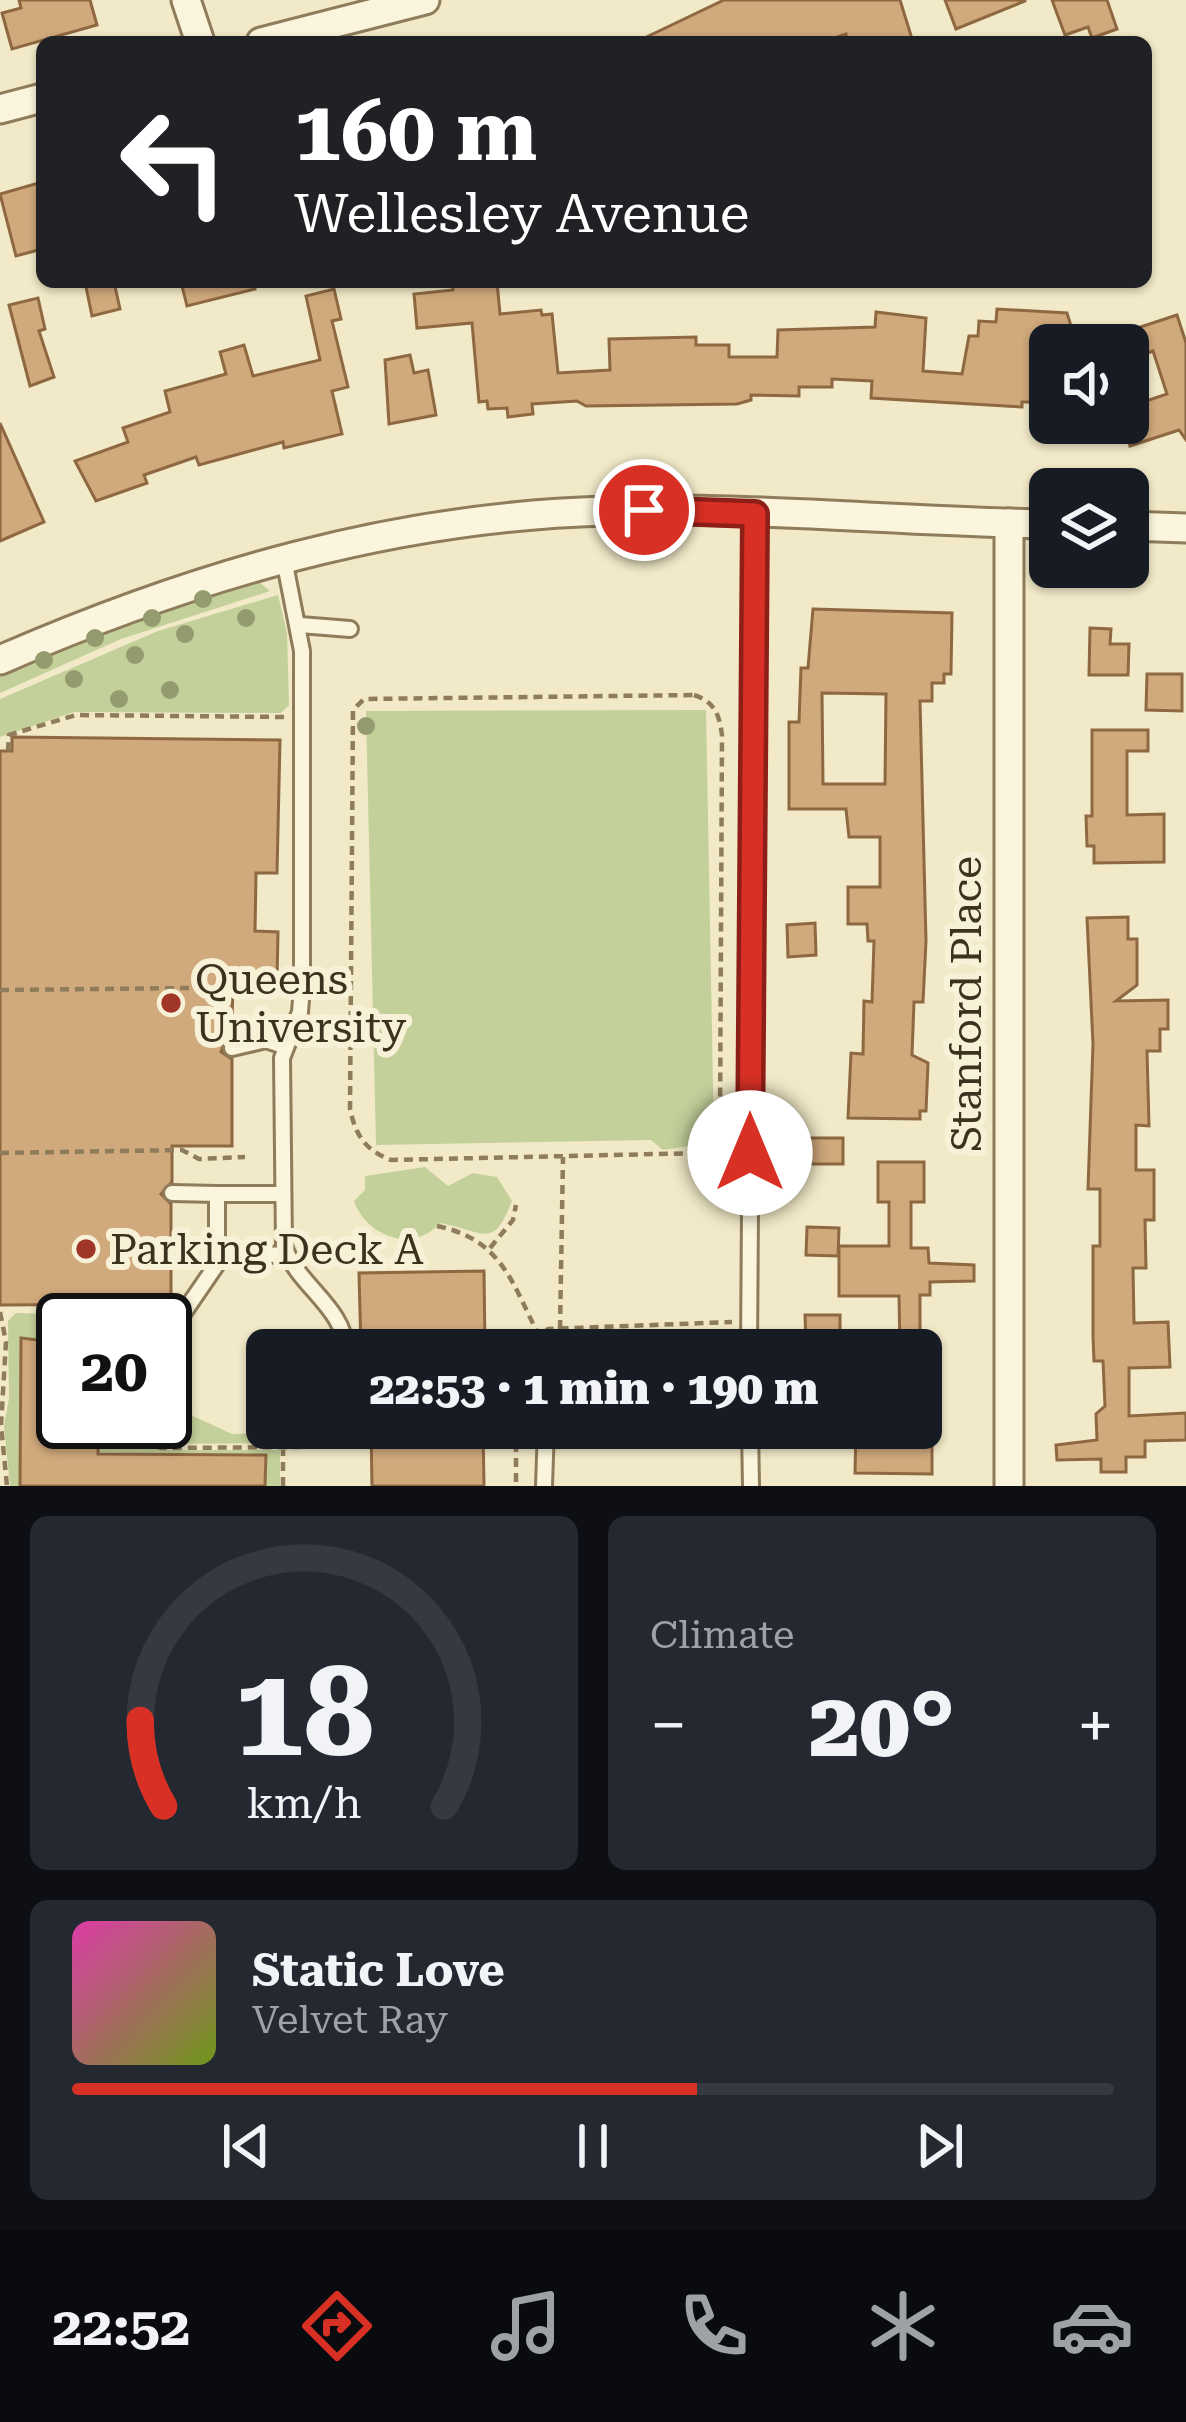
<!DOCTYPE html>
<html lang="en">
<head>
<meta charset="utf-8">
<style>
  body { margin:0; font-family:"Roboto Serif",serif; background:#242831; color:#f1f3f6; height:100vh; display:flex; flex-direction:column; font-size:45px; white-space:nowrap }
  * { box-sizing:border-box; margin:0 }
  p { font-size:39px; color:#9ea1a6 }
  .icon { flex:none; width:66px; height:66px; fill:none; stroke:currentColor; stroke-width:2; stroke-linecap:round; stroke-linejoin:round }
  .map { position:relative; height:1486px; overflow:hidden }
  .details { display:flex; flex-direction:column; gap:30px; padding:30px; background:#0d0f14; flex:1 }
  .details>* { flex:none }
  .hud { position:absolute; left:36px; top:36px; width:1116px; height:252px; border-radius:18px; box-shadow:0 3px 9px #0004; background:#202124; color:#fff; overflow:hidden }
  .buttons { position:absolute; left:1029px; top:324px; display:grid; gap:24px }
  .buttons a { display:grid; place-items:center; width:120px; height:120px; border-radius:18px; background:#171b24; box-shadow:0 3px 9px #0004; font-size:60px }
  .speed { position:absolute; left:36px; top:1293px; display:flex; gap:24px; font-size:60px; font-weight:700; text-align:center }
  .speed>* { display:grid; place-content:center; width:156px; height:156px; border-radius:50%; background:#171b24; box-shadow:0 3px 9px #0004; line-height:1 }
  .speed .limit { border:6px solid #111; border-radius:18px; background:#fff; color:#111 }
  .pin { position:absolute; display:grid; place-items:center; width:102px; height:102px; color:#fff; margin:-51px; border:6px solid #fff; border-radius:50%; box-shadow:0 3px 12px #0007 }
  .me { position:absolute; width:132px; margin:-66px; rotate:0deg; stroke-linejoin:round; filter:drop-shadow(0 0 9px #0008) }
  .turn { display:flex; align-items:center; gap:42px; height:252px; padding:0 60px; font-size:54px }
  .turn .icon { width:156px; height:156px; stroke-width:2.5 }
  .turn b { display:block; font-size:84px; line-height:102px }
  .big { font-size:90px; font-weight:800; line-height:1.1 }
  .details .card { flex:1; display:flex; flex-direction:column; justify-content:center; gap:18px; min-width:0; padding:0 42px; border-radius:18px; background:#242831 }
  .details .dial { align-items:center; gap:0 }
  .dial svg { height:312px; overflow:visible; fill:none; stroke:#363941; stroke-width:7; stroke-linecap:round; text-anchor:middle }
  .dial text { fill:#f1f3f6; stroke:none }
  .song { display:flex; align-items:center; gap:36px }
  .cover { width:144px; height:144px; border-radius:18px; background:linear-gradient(135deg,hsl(320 70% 55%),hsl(80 70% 35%)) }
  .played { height:12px; border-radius:6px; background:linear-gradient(90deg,#d93025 60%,#363941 60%) }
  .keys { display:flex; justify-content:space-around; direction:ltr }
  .heat { display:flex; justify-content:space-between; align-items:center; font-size:66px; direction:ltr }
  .details .tiles { flex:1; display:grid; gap:30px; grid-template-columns:1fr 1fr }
  .card:last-child { grid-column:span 2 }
  .trip { position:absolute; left:246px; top:1329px; width:696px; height:120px; border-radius:18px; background:#171b24; box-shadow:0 3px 9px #0004; font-weight:800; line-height:120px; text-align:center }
  .tab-bar { display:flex; height:192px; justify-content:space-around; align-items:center; background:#090b0e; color:#9ea1a6 }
  .tab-bar .icon { width:84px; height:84px }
  .tab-bar .current { color:#d93025 }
  .tab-bar b { font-size:54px; color:#f1f3f6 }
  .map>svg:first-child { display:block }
  .green { fill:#c3d09a }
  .building { fill:#d0a97c; stroke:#8e6840; stroke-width:3; fill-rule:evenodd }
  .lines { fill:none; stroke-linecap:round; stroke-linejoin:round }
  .service-casing { stroke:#8e7c5b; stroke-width:20 }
  .minor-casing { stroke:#8e7c5b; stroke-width:33 }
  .path { stroke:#8e7c5b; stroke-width:4.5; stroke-dasharray:9 6; stroke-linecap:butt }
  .service { stroke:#faf5dc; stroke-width:14 }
  .minor { stroke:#faf5dc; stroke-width:27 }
  .tree { fill:#949b6e }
  .route-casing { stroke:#8d1f18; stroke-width:30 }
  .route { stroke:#d93025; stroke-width:21 }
  .poi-dot { fill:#a03628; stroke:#f7f2d7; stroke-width:4.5 }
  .labels { text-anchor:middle; stroke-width:12; stroke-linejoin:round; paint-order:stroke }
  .poi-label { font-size:42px; fill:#3d3220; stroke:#f7f2d7; text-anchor:start }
  .street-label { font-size:42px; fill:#3d3220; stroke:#f7f2d7 }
</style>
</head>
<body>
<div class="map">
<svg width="1186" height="1486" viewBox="0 0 1186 1486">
  <rect width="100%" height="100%" fill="#f1e9c7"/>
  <g class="green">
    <polygon points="253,577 270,591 121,639 0,693 0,677 43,654"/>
    <polygon points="278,595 287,633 289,705 281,713 74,712 0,737 0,699 158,631"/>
    <polygon points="706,710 714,1142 663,1150 651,1140 376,1145 366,711"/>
    <path d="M 425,1167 L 448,1186 L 473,1173 L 497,1177 L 512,1201 C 492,1252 483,1230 440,1223 C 413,1254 366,1236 354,1201 L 365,1190 L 365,1176 Z"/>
    <polygon points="16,1313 57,1314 62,1343 21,1344 20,1486 10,1486 4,1426 9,1398 8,1321"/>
    <polygon points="165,1403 232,1434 308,1432 308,1438 302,1443 161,1444 115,1430 115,1422 165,1422"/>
    <polygon points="98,1434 161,1450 280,1450 280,1486 265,1486 265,1455 98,1454"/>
  </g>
  <g class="building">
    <polygon points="19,0 90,0 97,25 12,49 2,13 21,8"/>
    <polygon points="724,0 900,0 913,42 847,42 846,34 823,42 636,42"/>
    <polygon points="945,0 1025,0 1025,1 956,29"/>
    <polygon points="1052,0 1107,0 1117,29 1092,38 1088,27 1065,35"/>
    <polygon points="42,182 42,249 16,256 0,194"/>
    <polygon points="85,282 114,282 120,309 92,316"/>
    <polygon points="181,282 254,282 255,289 187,306"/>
    <polygon points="452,282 497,282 500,314 541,310 542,315 552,314 558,373 610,370 609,339 696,337 696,345 729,345 729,357 777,357 778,330 875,327 876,312 926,318 923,371 962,374 969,336 978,336 979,321 996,322 997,309 1067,313 1072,329 1064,332 1068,345 1036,345 1032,402 1022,402 1022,407 871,398 872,381 832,379 832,387 799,387 799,396 751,395 751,400 737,404 586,406 577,401 532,404 533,414 508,417 507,408 488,409 487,401 479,402 472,323 417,328 414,294 453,290"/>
    <polygon points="334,289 341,319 332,321 348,387 332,391 342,434 284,448 283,442 199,465 196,457 144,475 147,483 96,501 75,461 128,442 123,428 170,412 165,391 226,374 220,352 244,345 253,376 320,360 306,296"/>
    <polygon points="38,298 45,329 39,331 54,377 30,386 9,305"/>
    <polygon points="1177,315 1186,343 1186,440 1179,430 1130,446 1123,423 1128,423 1128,407 1167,394 1153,351 1128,360 1128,331"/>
    <polygon points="410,355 414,373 428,370 436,415 389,424 385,360"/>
    <polygon points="0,423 44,522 0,541"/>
    <path d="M 813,609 L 952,613 L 951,674 L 944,674 L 944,683 L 932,683 L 932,701 L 920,701 L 926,941 L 923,1002 L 914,1002 L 912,1055 L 928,1063 L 926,1111 L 920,1111 L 920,1119 L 848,1118 L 851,1053 L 863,1054 L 864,1001 L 872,1002 L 874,941 L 868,941 L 867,924 L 848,924 L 848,887 L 880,887 L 880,837 L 849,837 L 846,809 L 789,809 L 789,722 L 799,722 L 801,668 L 808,668 ZM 822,693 L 886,694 L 885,784 L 823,784 Z"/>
    <polygon points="1090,628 1111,629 1110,644 1129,644 1128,675 1089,675"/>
    <polygon points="1147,674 1182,674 1182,711 1146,710"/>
    <polygon points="1092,730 1148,730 1148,751 1127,751 1127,815 1164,814 1164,862 1094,863 1094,846 1087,846 1086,816 1092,816"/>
    <polygon points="12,737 280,740 277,873 256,873 255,931 278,932 277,980 257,980 257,987 233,987 232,1018 221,1027 226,1039 221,1052 232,1059 232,1146 172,1146 172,1182 161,1194 171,1204 171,1304 0,1305 0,751 12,751"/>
    <polygon points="1128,917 1128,939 1137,939 1137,985 1116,1001 1168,1000 1168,1029 1160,1029 1160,1051 1147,1051 1149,1126 1136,1125 1136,1170 1154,1170 1154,1220 1145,1220 1146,1268 1133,1268 1134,1323 1168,1322 1170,1367 1129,1368 1129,1416 1186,1413 1186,1440 1145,1441 1145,1457 1126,1457 1126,1472 1101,1472 1101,1459 1057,1460 1056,1445 1097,1440 1096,1414 1105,1406 1103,1361 1094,1361 1093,1336 1093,1246 1100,1246 1100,1189 1088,1189 1093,1044 1087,918"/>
    <polygon points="815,923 816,955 788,957 787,925"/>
    <rect x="807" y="1138" width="36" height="26"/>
    <polygon points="878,1162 924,1162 924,1202 911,1202 911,1248 928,1248 929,1263 974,1265 974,1281 930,1282 930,1295 920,1295 920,1350 900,1350 899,1296 839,1296 839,1246 889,1246 889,1202 878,1202"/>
    <polygon points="807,1227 839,1228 838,1256 806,1255"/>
    <polygon points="484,1271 485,1350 361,1350 359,1273"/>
    <polygon points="805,1315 840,1315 840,1341 806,1341"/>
    <polygon points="21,1338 63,1343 63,1422 98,1422 98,1454 266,1455 265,1486 20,1486"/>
    <polygon points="371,1428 483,1428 484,1486 372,1486"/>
    <polygon points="856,1428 932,1428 932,1474 855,1473"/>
  </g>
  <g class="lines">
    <defs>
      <g id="service">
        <path d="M 284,559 L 302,651 L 302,987 L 300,1012 L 282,1058 L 284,1246 C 297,1285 345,1308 346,1350"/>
        <polyline points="300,625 350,629"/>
        <polyline points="232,1029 284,1046"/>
        <polyline points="232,1048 262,1041"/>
        <polyline points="172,1193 217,1194"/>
        <polyline points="217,1258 286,1254"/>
        <polyline points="165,1340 217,1264 217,1194 283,1194"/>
        <polyline points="749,1350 755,514"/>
        <polyline points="750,1428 751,1486"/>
        <polyline points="544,1486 546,1428"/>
      </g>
      <g id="minor">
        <polyline points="186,0 200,42"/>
        <polyline points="261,42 425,0"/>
        <polyline points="0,109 42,98"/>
        <polyline points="1009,523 1009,1486"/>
        <polyline points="1128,526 1186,528"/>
        <path d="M 0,660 C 193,576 393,517 605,511 C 753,506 902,522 1050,524"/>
      </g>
    </defs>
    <use href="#service" class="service-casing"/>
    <use href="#minor" class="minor-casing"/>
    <g class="path">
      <path d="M 694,695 C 715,702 719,714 722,735 L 720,1126 L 702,1153 L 391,1160 C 365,1150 356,1136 350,1109 L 353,710 L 364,699 Z"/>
      <polyline points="8,751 9,735 76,715 284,717"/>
      <polyline points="0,990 285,987"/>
      <polyline points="0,1153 182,1150 199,1159 245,1157"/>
      <path d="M 437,1226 C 501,1239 512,1282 538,1334"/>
      <polyline points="490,1248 513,1220 516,1205"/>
      <polyline points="117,1309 118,1320"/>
      <polyline points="0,1312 6,1342 1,1425 7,1486"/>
      <polyline points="560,1329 563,1157"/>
      <polyline points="522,1350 548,1329 732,1322"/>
      <polyline points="111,1422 111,1433 161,1448 306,1447 318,1428"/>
      <polyline points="516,1428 516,1486"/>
      <polyline points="283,1486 283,1450"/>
    </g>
    <use href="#service" class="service"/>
    <use href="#minor" class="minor"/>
  </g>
  <g class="tree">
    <circle cx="203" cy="599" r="9"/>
    <circle cx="152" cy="618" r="9"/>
    <circle cx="246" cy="618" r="9"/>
    <circle cx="185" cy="634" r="9"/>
    <circle cx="95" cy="638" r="9"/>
    <circle cx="135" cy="655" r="9"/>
    <circle cx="44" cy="660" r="9"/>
    <circle cx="74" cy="679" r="9"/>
    <circle cx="170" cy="690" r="9"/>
    <circle cx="119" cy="699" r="9"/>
    <circle cx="366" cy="726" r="9"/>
  </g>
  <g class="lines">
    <defs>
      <polyline id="route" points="644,510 755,514 750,1153"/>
    </defs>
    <use href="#route" class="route-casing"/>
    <use href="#route" class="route"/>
  </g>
  <g class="poi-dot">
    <circle cx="171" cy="1003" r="12"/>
    <circle cx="86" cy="1249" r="12"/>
  </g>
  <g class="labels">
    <g class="poi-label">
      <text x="195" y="994">Queens<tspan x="195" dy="48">University</tspan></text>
      <text x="110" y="1264">Parking Deck A</text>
    </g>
    <g class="street-label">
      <text transform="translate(966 1004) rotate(-90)" y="15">Stanford Place</text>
    </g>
  </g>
</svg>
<div class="buttons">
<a><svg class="icon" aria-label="sound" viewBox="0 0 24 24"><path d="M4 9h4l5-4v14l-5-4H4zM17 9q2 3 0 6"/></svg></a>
<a><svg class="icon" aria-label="layers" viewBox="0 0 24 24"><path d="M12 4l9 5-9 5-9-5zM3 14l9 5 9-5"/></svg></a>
</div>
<div class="speed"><div class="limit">20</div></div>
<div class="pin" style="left:644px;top:510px;background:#d93025"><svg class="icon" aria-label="arrive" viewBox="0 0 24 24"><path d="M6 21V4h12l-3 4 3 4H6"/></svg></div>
<svg class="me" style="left:750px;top:1153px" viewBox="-20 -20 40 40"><circle r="19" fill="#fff"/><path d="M0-13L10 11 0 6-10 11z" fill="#d93025"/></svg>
<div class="trip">22:53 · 1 min · 190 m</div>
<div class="hud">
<div class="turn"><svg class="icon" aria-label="left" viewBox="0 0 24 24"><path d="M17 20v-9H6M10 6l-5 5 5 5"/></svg><div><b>160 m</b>Wellesley Avenue</div></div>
</div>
</div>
<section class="details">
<div class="tiles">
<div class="card dial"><svg viewBox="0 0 100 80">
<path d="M14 69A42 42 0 1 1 86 69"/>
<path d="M14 69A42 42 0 0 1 8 47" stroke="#d93025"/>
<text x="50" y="56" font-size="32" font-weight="700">18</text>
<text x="50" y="72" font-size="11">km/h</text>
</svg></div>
<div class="card"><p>Climate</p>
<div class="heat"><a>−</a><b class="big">20°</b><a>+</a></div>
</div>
<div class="card">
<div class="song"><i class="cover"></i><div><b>Static Love</b><p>Velvet Ray</p></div></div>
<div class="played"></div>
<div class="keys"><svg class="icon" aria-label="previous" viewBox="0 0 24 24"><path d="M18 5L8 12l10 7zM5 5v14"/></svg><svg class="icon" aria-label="pause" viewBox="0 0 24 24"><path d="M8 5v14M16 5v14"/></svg><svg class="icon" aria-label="next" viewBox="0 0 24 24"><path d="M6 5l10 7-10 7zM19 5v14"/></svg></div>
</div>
</div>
</section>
<nav class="tab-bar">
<b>22:52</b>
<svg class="icon current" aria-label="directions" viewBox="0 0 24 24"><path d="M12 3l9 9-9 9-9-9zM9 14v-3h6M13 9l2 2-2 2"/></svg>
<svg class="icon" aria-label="music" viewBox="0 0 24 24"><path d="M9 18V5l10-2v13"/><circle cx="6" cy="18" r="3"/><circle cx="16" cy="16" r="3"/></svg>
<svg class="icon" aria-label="phone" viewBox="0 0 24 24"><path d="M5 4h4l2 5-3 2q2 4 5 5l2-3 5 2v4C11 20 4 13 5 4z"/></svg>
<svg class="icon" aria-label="climate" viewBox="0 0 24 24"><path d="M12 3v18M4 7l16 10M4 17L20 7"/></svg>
<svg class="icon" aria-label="car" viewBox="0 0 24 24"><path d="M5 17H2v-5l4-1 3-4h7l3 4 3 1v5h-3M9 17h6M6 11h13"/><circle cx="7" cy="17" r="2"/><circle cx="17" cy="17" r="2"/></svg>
</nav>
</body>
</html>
